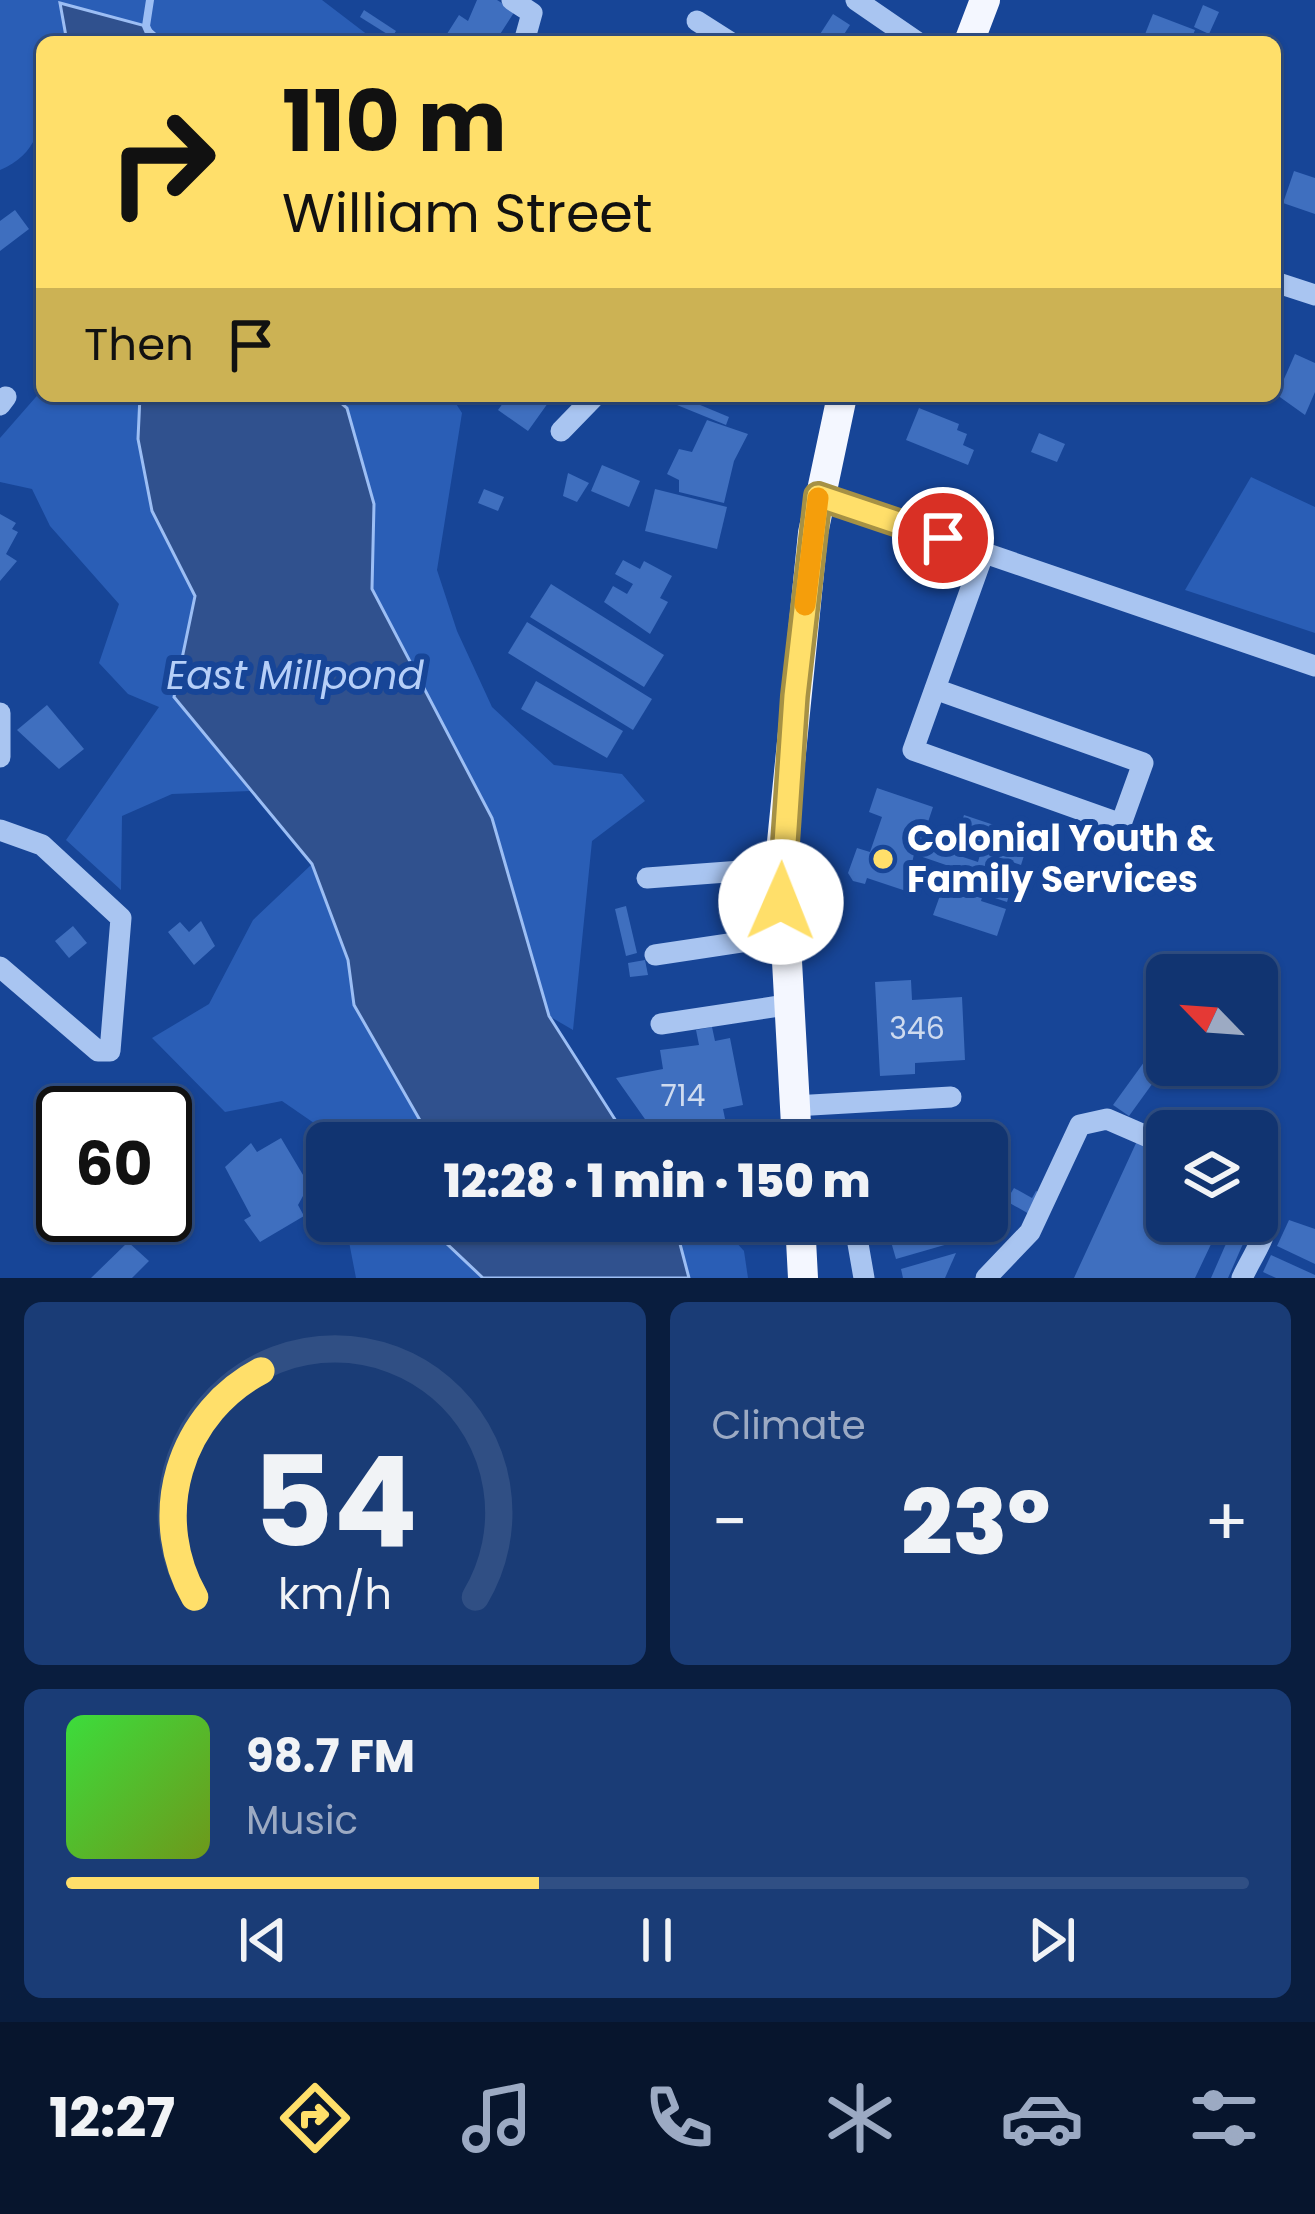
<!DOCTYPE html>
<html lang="en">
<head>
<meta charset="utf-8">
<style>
  body { margin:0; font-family:Poppins,sans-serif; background:#1a3c76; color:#f1f3f6; height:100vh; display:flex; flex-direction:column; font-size:45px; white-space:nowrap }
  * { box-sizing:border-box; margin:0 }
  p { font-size:39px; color:#9caac3 }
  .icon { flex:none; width:66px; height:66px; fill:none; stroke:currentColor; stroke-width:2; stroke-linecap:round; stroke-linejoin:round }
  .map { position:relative; height:1278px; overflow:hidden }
  .side { display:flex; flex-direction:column; gap:24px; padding:24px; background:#091d3e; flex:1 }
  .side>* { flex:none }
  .hud { position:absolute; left:36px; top:36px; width:1245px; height:366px; border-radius:18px; box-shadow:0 3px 9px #0004,0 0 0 3px #304f84; background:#ffdf6a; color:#111; overflow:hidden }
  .needle { width:78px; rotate:295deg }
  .tools { position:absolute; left:1146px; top:954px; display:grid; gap:24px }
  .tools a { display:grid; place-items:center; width:132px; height:132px; border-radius:18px; background:#113471; box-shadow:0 3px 9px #0004,0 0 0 3px #304f84; font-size:60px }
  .speed { position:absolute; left:36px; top:1086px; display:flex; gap:24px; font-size:60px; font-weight:700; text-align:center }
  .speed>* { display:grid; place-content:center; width:156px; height:156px; border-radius:50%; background:#113471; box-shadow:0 3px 9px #0004,0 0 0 3px #304f84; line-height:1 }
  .speed .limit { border:6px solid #111; border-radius:18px; background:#fff; color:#111 }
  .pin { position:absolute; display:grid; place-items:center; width:102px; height:102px; color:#fff; margin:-51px; border:6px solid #fff; border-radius:50%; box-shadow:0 3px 12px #0007 }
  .me { position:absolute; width:132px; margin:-66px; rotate:1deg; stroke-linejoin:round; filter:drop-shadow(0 0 9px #0008) }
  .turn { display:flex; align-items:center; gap:42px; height:252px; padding:0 48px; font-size:54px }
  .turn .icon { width:156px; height:156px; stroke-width:2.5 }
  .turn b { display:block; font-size:84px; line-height:102px }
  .then { display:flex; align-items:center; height:114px; padding:0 48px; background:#0003; gap:24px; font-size:45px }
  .big { font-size:90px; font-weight:800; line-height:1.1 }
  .side .tile { flex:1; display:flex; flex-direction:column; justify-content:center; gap:18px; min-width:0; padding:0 42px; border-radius:18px; background:#1a3c76 }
  .side .dial { align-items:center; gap:0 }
  .dial svg { height:312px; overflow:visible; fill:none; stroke:#304f84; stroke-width:7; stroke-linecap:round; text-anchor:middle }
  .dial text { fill:#f1f3f6; stroke:none }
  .song { display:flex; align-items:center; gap:36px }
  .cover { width:144px; height:144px; border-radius:18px; background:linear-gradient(135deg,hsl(120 70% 55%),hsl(80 70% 35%)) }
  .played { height:12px; border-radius:6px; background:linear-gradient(90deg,#ffdf6a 40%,#304f84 40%) }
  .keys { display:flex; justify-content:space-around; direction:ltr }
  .heat { display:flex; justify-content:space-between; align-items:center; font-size:66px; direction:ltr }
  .side .tiles { flex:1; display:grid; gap:24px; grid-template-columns:1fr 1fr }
  .tile:last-child { grid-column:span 2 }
  .trip { position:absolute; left:306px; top:1122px; width:702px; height:120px; border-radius:18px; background:#113471; box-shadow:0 3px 9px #0004,0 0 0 3px #304f84; font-weight:800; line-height:120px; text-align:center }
  .tab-bar { display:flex; height:192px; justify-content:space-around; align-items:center; background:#07152d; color:#9caac3 }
  .tab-bar .icon { width:84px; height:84px }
  .tab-bar .selected { color:#ffdf6a }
  .tab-bar b { font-size:54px; color:#f1f3f6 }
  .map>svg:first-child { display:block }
  .green { fill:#2a5eb6 }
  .water { fill:#30518e; stroke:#9cbef4; stroke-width:3 }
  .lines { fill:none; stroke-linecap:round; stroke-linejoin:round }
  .stream { stroke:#9cbef4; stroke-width:8 }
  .building { fill:#3f6fbf }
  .minor { stroke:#a9c5f1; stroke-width:21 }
  .major { stroke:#f4f7ff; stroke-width:30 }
  .route-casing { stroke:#a69145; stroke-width:30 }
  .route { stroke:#ffdf6a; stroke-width:21 }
  .slow { stroke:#f59e0b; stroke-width:21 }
  .poi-dot { fill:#ffdf6a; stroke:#174597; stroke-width:4.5 }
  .labels { text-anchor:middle; stroke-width:12; stroke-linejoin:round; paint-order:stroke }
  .number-label { font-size:30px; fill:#cfdbef }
  .poi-label { font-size:36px; font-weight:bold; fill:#fff; stroke:#174597; text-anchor:start }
  .water-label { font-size:39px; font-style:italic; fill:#b6cff8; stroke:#174597 }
</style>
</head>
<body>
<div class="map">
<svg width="1315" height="1278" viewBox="0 0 1315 1278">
  <rect width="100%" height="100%" fill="#174597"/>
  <g class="green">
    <path d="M 0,0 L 322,0 L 377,42 L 164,42 L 146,26 L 61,4 L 67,42 L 42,42 C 42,92 55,147 0,170 Z"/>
    <polygon points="42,390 42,396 140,396 138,439 152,511 195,596 174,697 250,791 172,794 122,816 121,890 66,840 159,707 128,694 99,663 119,604 50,526 32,489 0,482 0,438"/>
    <polygon points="333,396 451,396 462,413 437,570 457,631 492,707 554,765 622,774 645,801 592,841 573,1030 549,1016 492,818 372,589 374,504 348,408"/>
    <polygon points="1251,477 1315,507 1315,633 1185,590"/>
    <polygon points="312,864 348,960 355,1005 425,1129 428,1143 330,1143 327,1132 282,1101 225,1112 152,1038 209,1004 253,920"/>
    <polygon points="345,1221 442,1221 445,1242 483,1278 356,1278"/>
    <polygon points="674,1221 717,1221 744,1251 748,1278 689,1278"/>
  </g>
  <g class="water">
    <polygon points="60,3 146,26 164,42 67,42"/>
    <polygon points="140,396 333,396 347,408 374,504 372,589 492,818 549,1016 630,1143 428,1143 425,1129 354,1005 348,960 312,864 174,697 195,596 152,511 138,439"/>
    <polygon points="442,1221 674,1221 689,1278 483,1278 445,1242"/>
  </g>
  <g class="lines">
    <polyline class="stream" points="150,0 146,26 153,42"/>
  </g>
  <g class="building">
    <polygon points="477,0 497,0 515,11 495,42 454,42 445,37 459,15 468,21"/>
    <polygon points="1203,5 1219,12 1209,34 1194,27"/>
    <polygon points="364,10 396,31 392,37 360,17"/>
    <polygon points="833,14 850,25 839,42 815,42"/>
    <polygon points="1153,14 1195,30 1190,42 1142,42"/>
    <polygon points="1294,171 1315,178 1315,214 1283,203"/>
    <polygon points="15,210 29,229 0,251 0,221"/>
    <polygon points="1295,354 1315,363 1315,392 1305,415 1277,395"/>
    <polygon points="501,396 553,396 528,431 498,410 506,399"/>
    <polygon points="681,397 729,417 726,425 677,405"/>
    <polygon points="919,408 959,424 957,430 967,434 963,445 974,450 968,465 906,440"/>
    <polygon points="707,420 748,434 734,461 724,503 679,492 679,480 667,474 679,449 692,452"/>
    <polygon points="1039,433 1065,444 1057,462 1031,452"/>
    <polygon points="602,465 640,481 629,507 591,491"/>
    <polygon points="568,473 589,483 577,502 563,496"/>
    <polygon points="484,489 504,497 498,511 478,503"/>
    <polygon points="655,489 727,507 717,549 645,531"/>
    <polygon points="0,514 16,523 12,529 18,532 6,554 17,561 0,581"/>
    <polygon points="623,560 640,569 644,561 672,576 660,598 668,602 650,634 604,602 613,586 627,594 633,584 615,574"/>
    <polygon points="551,584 664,655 644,687 530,617"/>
    <polygon points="527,622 652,699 633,730 508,653"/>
    <polygon points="536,681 623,731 607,758 521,709"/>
    <polygon points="47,705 84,749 59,769 17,730"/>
    <polygon points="877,788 933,807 921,843 978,862 981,851 955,843 964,815 1030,837 1021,865 995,856 992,866 1005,870 1001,885 1011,888 1007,902 983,894 981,901 1006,909 997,936 933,915 942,890 967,898 975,875 914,854 906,891 867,878 865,884 853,881 848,873 857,848 870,852 882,817 869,812"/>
    <polygon points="626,906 637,953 626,956 615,909"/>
    <polygon points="201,921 215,946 194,965 168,932 180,922 189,932"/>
    <polygon points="73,926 87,943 69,958 55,941"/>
    <polygon points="645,960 648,975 630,977 628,963"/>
    <polygon points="911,980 912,1000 962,997 965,1060 915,1063 915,1074 880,1076 875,982"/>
    <polygon points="712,1027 715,1041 730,1038 743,1105 723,1109 730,1143 721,1143 720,1136 675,1143 664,1119 647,1122 616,1078 663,1069 660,1050 699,1045 696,1030"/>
    <polygon points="1147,1058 1163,1069 1129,1116 1113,1105"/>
    <polygon points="656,1123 663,1137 653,1142 646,1128"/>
    <polygon points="963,1134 964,1143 925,1143 925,1141"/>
    <polygon points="281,1138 309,1185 298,1205 304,1216 260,1242 244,1220 251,1216 225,1167 251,1143 257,1152"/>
    <polygon points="1137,1141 1167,1156 1167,1221 1222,1221 1195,1278 1074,1278"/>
    <polygon points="1014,1188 1032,1198 1036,1191 1043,1194 1031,1215 1006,1201"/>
    <polygon points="1289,1220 1315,1229 1315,1264 1277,1246"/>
    <polygon points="885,1221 942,1221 948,1244 896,1259"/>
    <polygon points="1236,1221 1253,1221 1228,1278 1211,1278"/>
    <polygon points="128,1242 149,1261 132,1278 91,1278"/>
    <polygon points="956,1253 945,1278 903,1278 901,1269"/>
    <polygon points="1271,1255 1315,1275 1315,1278 1276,1278 1263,1272"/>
  </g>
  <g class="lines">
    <g class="minor">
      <polyline points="512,0 532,13 524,42"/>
      <polyline points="856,0 917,42"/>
      <polyline points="697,21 730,42"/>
      <polyline points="1275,282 1315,295"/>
      <polyline points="0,405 6,397"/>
      <polyline points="561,431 595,396"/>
      <polyline points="818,496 1315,666"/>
      <polyline points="935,689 1143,763 1121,824 913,750 984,552"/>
      <polyline points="0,713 0,757"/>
      <polyline points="0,830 42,845 121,918 110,1051 98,1051 0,967"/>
      <polyline points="647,878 780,868"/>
      <polyline points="655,955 782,936"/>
      <polyline points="661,1024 786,1005"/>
      <polyline points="794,1106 951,1097"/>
      <polyline points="854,1221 864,1278"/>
      <polyline points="986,1278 1030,1232 1080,1125 1107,1119 1167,1145"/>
      <path d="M 1242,1278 C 1256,1248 1286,1211 1257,1183"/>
    </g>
    <g class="major">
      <polyline points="969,42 985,0"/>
      <polyline points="797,1143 781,852 813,533 842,396"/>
      <polyline points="800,1221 803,1278"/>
    </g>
  </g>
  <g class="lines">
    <defs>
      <polyline id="route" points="781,902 795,696 818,496 943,538"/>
    </defs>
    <use href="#route" class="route-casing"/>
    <use href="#route" class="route"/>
    <polyline class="slow" points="805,605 818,498"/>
  </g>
  <circle class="poi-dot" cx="883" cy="859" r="12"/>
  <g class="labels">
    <g class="number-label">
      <text x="917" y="1039">346</text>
      <text x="683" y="1106">714</text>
    </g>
    <g class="poi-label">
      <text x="907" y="851">Colonial Youth &amp;<tspan x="907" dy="41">Family Services</tspan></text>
    </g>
    <g class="water-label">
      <text x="295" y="689">East Millpond</text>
    </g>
  </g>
</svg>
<div class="tools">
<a><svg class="needle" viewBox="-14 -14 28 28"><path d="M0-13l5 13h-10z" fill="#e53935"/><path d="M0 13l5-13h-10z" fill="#9caac3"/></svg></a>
<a><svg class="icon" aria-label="layers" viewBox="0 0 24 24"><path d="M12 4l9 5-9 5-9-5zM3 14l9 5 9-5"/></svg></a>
</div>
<div class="speed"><div class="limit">60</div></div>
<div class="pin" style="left:943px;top:538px;background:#d93025"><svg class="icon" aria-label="arrive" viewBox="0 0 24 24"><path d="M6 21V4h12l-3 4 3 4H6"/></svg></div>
<svg class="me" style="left:781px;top:902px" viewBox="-20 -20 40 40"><circle r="19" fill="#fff"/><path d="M0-13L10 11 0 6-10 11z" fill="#ffdf6a"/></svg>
<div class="trip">12:28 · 1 min · 150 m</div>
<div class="hud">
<div class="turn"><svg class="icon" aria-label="right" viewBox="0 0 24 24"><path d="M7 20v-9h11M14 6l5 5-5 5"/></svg><div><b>110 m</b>William Street</div></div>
<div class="then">Then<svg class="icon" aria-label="arrive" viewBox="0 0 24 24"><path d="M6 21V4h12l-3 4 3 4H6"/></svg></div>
</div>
</div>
<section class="side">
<div class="tiles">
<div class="tile dial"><svg viewBox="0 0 100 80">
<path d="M14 69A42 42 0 1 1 86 69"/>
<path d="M14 69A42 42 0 0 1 31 11" stroke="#ffdf6a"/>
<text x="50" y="56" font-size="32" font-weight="700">54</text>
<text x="50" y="72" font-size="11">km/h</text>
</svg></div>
<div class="tile"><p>Climate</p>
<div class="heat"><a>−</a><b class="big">23°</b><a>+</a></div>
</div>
<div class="tile">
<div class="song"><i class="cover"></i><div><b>98.7 FM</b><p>Music</p></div></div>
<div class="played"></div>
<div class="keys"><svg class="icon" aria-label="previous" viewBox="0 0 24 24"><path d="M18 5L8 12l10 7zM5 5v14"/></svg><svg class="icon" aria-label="pause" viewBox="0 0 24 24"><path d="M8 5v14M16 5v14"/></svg><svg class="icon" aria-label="next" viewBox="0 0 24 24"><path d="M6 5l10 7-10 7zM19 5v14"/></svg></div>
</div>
</div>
</section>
<nav class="tab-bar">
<b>12:27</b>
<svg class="icon selected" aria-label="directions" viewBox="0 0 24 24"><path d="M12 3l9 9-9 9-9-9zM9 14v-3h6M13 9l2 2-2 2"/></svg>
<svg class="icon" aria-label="music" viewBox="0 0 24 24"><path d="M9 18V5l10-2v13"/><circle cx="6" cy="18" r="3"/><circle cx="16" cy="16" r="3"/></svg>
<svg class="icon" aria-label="phone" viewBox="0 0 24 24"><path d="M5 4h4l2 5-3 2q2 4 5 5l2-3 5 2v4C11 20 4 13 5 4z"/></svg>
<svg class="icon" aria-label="climate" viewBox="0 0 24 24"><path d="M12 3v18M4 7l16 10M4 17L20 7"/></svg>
<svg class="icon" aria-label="car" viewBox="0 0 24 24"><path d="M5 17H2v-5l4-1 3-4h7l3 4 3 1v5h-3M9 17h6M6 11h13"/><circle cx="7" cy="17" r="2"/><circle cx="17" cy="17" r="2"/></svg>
<svg class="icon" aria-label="filters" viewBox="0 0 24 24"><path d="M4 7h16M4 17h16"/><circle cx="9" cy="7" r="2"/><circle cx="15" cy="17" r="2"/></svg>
</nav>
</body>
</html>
